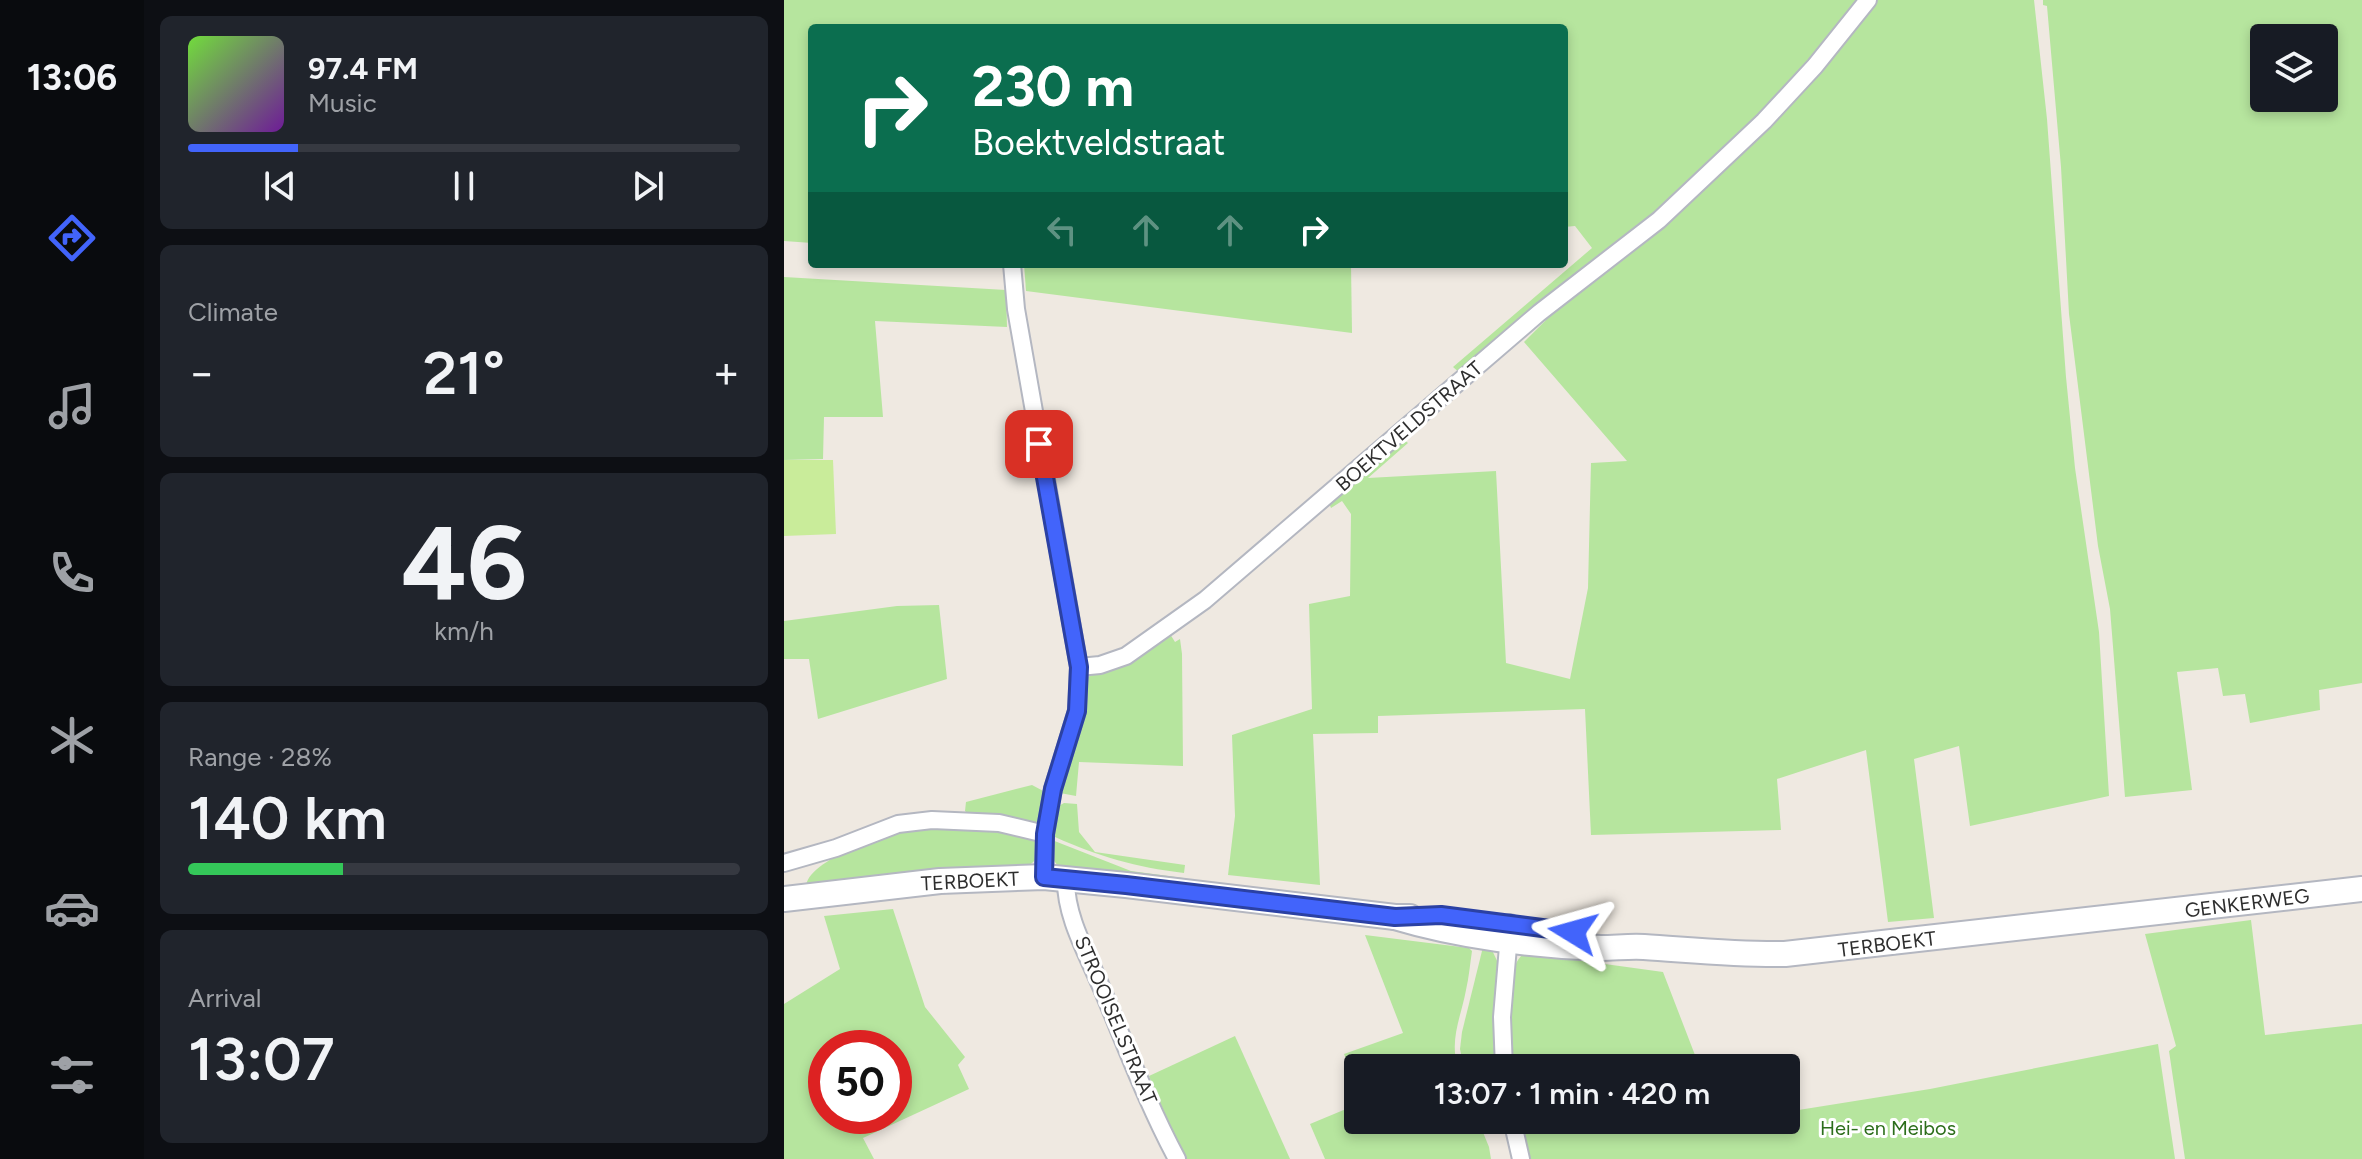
<!DOCTYPE html>
<html lang="en">
<head>
<meta charset="utf-8">
<style>
  body { margin:0; font-family:Figtree,sans-serif; background:#20242c; color:#f1f3f6; height:100vh; display:flex; flex-direction:column; font-size:30px; white-space:nowrap }
  * { box-sizing:border-box; margin:0 }
  p { font-size:26px; color:#9ea1a6 }
  .icon { flex:none; width:44px; height:44px; fill:none; stroke:currentColor; stroke-width:2; stroke-linecap:round; stroke-linejoin:round }
  .map { position:relative; flex:1; overflow:hidden }
  .details { display:flex; flex-direction:column; gap:16px; padding:16px; background:#0d0f14; width:640px }
  .details>* { flex:none }
  .guide { position:absolute; left:24px; top:24px; width:760px; height:244px; border-radius:8px; box-shadow:0 4px 12px #0003; background:#0b6e4f; color:#fff; overflow:hidden }
  .buttons { position:absolute; left:1466px; top:24px; display:grid; gap:16px }
  .buttons a { display:grid; place-items:center; width:88px; height:88px; border-radius:8px; background:#171b24; box-shadow:0 4px 12px #0003; font-size:40px }
  .speed { position:absolute; left:24px; top:1030px; display:flex; gap:16px; font-size:40px; font-weight:700; text-align:center }
  .speed>* { display:grid; place-content:center; width:104px; height:104px; border-radius:50%; background:#171b24; box-shadow:0 4px 12px #0003; line-height:1 }
  .speed .limit { border:12px solid #d22; background:#fff; color:#111 }
  .pin { position:absolute; display:grid; place-items:center; width:68px; height:68px; color:#fff; margin:-34px; border-radius:16px; box-shadow:0 4px 12px #0006 }
  .me { position:absolute; width:88px; margin:-44px; rotate:278deg; stroke-linejoin:round; filter:drop-shadow(0 0 6px #0008) }
  .turn { display:flex; align-items:center; gap:28px; height:168px; padding:0 32px; font-size:36px }
  .turn .icon { width:104px; height:104px; stroke-width:2.5 }
  .turn b { display:block; font-size:56px; line-height:68px }
  .lanes { display:flex; align-items:center; height:76px; padding:0 32px; background:#0003; justify-content:center; gap:40px; direction:ltr }
  .lanes .off { opacity:.35 }
  .big { font-size:60px; font-weight:600; line-height:1.1 }
  .details .card { flex:1; display:flex; flex-direction:column; justify-content:center; gap:12px; min-width:0; padding:0 28px; border-radius:12px; background:#20242c }
  .details .dial { align-items:center; gap:0 }
  .dial b { font-size:104px; line-height:1 }
  .song { display:flex; align-items:center; gap:24px }
  .cover { width:96px; height:96px; border-radius:12px; background:linear-gradient(135deg,hsl(100 70% 55%),hsl(280 70% 35%)) }
  .played { height:8px; border-radius:4px; background:linear-gradient(90deg,#4264fb 20%,#363941 20%) }
  .keys { display:flex; justify-content:space-around; direction:ltr }
  .heat { display:flex; justify-content:space-between; align-items:center; font-size:44px; direction:ltr }
  .charge { height:12px; border-radius:6px; background:linear-gradient(90deg,#34c759 28%,#363941 0) }
  .trip { position:absolute; left:560px; top:1054px; width:456px; height:80px; border-radius:8px; background:#171b24; box-shadow:0 4px 12px #0003; font-weight:600; line-height:80px; text-align:center }
  main { display:flex; flex:1; min-height:0 }
  .dock { display:flex; flex-direction:column; width:144px; justify-content:space-around; align-items:center; background:#090b0e; color:#9ea1a6 }
  .dock .icon { width:56px; height:56px }
  .dock .selected { color:#4264fb }
  .dock b { font-size:36px; color:#f1f3f6 }
  .map>svg:first-child { display:block }
  .green { fill:#b6e59e; fill-rule:evenodd }
  .pitch { fill:#c9ec9a }
  .lines { fill:none; stroke-linecap:round; stroke-linejoin:round }
  .minor-casing { stroke:#b4b7c1; stroke-width:20 }
  .secondary-casing { stroke:#b4b7c1; stroke-width:28 }
  .minor { stroke:#fff; stroke-width:16 }
  .secondary { stroke:#fff; stroke-width:24 }
  .route-casing { stroke:#2b41a3; stroke-width:20 }
  .route { stroke:#4264fb; stroke-width:14 }
  .labels { text-anchor:middle; stroke-width:6; stroke-linejoin:round; paint-order:stroke }
  .street-label { font-size:20px; fill:#2e2e2e; stroke:#fff }
  .park-label { font-size:20px; fill:#2c6e1b; stroke:#fff }
</style>
</head>
<body>
<main>
<nav class="dock">
<b>13:06</b>
<svg class="icon selected" aria-label="directions" viewBox="0 0 24 24"><path d="M12 3l9 9-9 9-9-9zM9 14v-3h6M13 9l2 2-2 2"/></svg>
<svg class="icon" aria-label="music" viewBox="0 0 24 24"><path d="M9 18V5l10-2v13"/><circle cx="6" cy="18" r="3"/><circle cx="16" cy="16" r="3"/></svg>
<svg class="icon" aria-label="phone" viewBox="0 0 24 24"><path d="M5 4h4l2 5-3 2q2 4 5 5l2-3 5 2v4C11 20 4 13 5 4z"/></svg>
<svg class="icon" aria-label="climate" viewBox="0 0 24 24"><path d="M12 3v18M4 7l16 10M4 17L20 7"/></svg>
<svg class="icon" aria-label="car" viewBox="0 0 24 24"><path d="M5 17H2v-5l4-1 3-4h7l3 4 3 1v5h-3M9 17h6M6 11h13"/><circle cx="7" cy="17" r="2"/><circle cx="17" cy="17" r="2"/></svg>
<svg class="icon" aria-label="filters" viewBox="0 0 24 24"><path d="M4 7h16M4 17h16"/><circle cx="9" cy="7" r="2"/><circle cx="15" cy="17" r="2"/></svg>
</nav>
<section class="details">
<div class="card">
<div class="song"><i class="cover"></i><div><b>97.4 FM</b><p>Music</p></div></div>
<div class="played"></div>
<div class="keys"><svg class="icon" aria-label="previous" viewBox="0 0 24 24"><path d="M18 5L8 12l10 7zM5 5v14"/></svg><svg class="icon" aria-label="pause" viewBox="0 0 24 24"><path d="M8 5v14M16 5v14"/></svg><svg class="icon" aria-label="next" viewBox="0 0 24 24"><path d="M6 5l10 7-10 7zM19 5v14"/></svg></div>
</div>
<div class="card"><p>Climate</p>
<div class="heat"><a>−</a><b class="big">21°</b><a>+</a></div>
</div>
<div class="card dial"><b>46</b><p>km/h</p></div>
<div class="card"><p>Range · 28%</p><b class="big">140 km</b><div class="charge"></div></div>
<div class="card"><p>Arrival</p><b class="big">13:07</b></div>
</section>
<div class="map">
<svg width="1578" height="1159" viewBox="0 0 1578 1159">
  <rect width="100%" height="100%" fill="#efe9e1"/>
  <g class="green">
    <polygon points="0,0 1076,0 1011,78 879,209 677,374 669,367 808,248 791,226 780,227 780,28 28,28 28,243 0,241"/>
    <polygon points="1090,0 1250,0 1263,119 1282,377 1291,468 1315,632 1325,796 1186,826 1175,746 1130,759 1150,918 1104,922 1082,750 993,779 997,830 807,835 801,709 594,716 594,733 529,734 536,885 444,875 451,816 448,735 528,709 525,604 566,596 567,514 558,501 547,508 545,503 619,439 624,443 584,478 712,471 722,663 786,679 804,588 807,463 843,461 740,342 784,298 860,239"/>
    <path d="M 1259,0 L 1578,0 L 1578,683 L 1535,690 L 1536,710 L 1466,723 L 1461,694 L 1439,696 L 1434,668 L 1393,672 L 1408,790 L 1341,797 L 1326,609 L 1314,546 L 1285,314 L 1277,167 L 1263,6 L 1259,5 ZM 1540,38 L 1540,98 L 1480,98 L 1480,38 Z"/>
    <polygon points="240,264 567,264 568,333 242,291"/>
    <polygon points="0,277 222,290 223,327 91,321 99,417 40,417 39,459 0,460"/>
    <polygon points="155,605 163,679 34,719 25,659 0,659 0,621 113,606"/>
    <polygon points="386,634 391,642 396,639 398,654 399,766 295,762 292,796 276,793 293,738 300,684 304,677"/>
    <polygon points="248,785 263,793 258,826 188,818 181,811 182,802"/>
    <path d="M 280,803 L 293,804 L 295,832 L 311,852 L 401,865 L 400,873 C 351,867 316,857 271,837 L 268,834 L 271,808 Z"/>
    <path d="M 131,826 C 169,827 222,819 255,842 C 253,858 253,863 237,869 L 22,888 C 22,858 107,835 131,826 Z"/>
    <path d="M 268,840 L 347,871 L 399,878 L 396,881 L 278,868 C 266,861 268,853 268,840 Z"/>
    <path d="M 109,909 L 141,1007 L 181,1057 L 174,1065 L 185,1089 L 79,1138 L 90,1159 L 0,1159 L 0,1004 L 56,969 L 40,916 ZM 42,1048 L 110,1048 L 110,1116 L 42,1116 Z"/>
    <polygon points="1467,920 1481,1035 1578,1024 1578,1159 1401,1159 1385,1051 1392,1046 1361,934"/>
    <path d="M 581,935 L 685,948 L 688,951 C 686,964 685,977 682,990 C 677,1017 665,1040 674,1068 L 574,1068 L 574,1087 L 560,1054 L 619,1033 Z"/>
    <polygon points="699,947 707,948 715,965 713,1068 680,1068 676,1049 678,1032"/>
    <path d="M 741,953 L 879,972 L 916,1068 L 727,1068 C 726,1042 717,967 741,953 Z"/>
    <polygon points="451,1036 506,1159 401,1159 397,1152 365,1076"/>
    <polygon points="1374,1044 1391,1159 744,1159 735,1120 937,1120 938,1122 1002,1120 1002,1112 1146,1089"/>
    <polygon points="574,1104 574,1120 694,1120 705,1147 707,1159 541,1159 526,1124"/>
  </g>
  <polygon class="pitch" points="0,460 49,460 52,534 0,536"/>
  <g class="lines">
    <defs>
      <g id="minor">
        <polyline points="228,264 232,309 295,667 293,711 269,789 261,834 260,877"/>
        <polyline points="295,667 316,665 342,656 421,600 755,313 875,220 980,121 1031,66 1084,0"/>
        <polyline points="0,863 52,848 114,824 148,820 215,823 261,834"/>
        <path d="M 282,879 C 281,917 304,955 318,989 C 342,1046 364,1105 393,1159"/>
        <polyline points="720,1068 718,1017 726,923"/>
        <polyline points="728,1120 737,1159"/>
      </g>
      <g id="secondary">
        <polyline points="0,899 156,881 260,877 342,885 611,917 626,917"/>
        <path d="M 611,917 C 674,936 751,946 817,948 C 831,948 846,946 860,947 C 907,950 954,955 1001,954 L 1578,889"/>
      </g>
    </defs>
    <use href="#minor" class="minor-casing"/>
    <use href="#secondary" class="secondary-casing"/>
    <use href="#minor" class="minor"/>
    <use href="#secondary" class="secondary"/>
  </g>
  <g class="lines">
    <defs>
      <polyline id="route" points="255,444 295,667 293,711 269,789 261,834 260,877 342,885 611,917 657,915 789,932"/>
    </defs>
    <use href="#route" class="route-casing"/>
    <use href="#route" class="route"/>
  </g>
  <g class="labels">
    <g class="street-label">
      <text transform="translate(625 426) rotate(-41)" y="7">BOEKTVELDSTRAAT</text>
      <text transform="translate(186 881) rotate(-3)" y="7">TERBOEKT</text>
      <text transform="translate(1463 903) rotate(-7)" y="7">GENKERWEG</text>
      <text transform="translate(1103 944) rotate(-7)" y="7">TERBOEKT</text>
      <text transform="translate(332 1020) rotate(67)" y="7">STROOISELSTRAAT</text>
    </g>
    <g class="park-label">
      <text x="1104" y="1135">Hei- en Meibos</text>
    </g>
  </g>
</svg>
<div class="buttons">
<a><svg class="icon" aria-label="layers" viewBox="0 0 24 24"><path d="M12 4l9 5-9 5-9-5zM3 14l9 5 9-5"/></svg></a>
</div>
<div class="speed"><div class="limit">50</div></div>
<div class="pin" style="left:255px;top:444px;background:#d93025"><svg class="icon" aria-label="arrive" viewBox="0 0 24 24"><path d="M6 21V4h12l-3 4 3 4H6"/></svg></div>
<svg class="me" style="left:789px;top:932px" viewBox="-20 -20 40 40"><path d="M0-17L14 15 0 8-14 15z" fill="#4264fb" stroke="#fff" stroke-width="4"/></svg>
<div class="trip">13:07 · 1 min · 420 m</div>
<div class="guide">
<div class="turn"><svg class="icon" aria-label="right" viewBox="0 0 24 24"><path d="M7 20v-9h11M14 6l5 5-5 5"/></svg><div><b>230 m</b>Boektveldstraat</div></div>
<div class="lanes"><svg class="icon off" aria-label="left" viewBox="0 0 24 24"><path d="M17 20v-9H6M10 6l-5 5 5 5"/></svg><svg class="icon off" aria-label="ahead" viewBox="0 0 24 24"><path d="M12 20V5M6 11l6-6 6 6"/></svg><svg class="icon off" aria-label="ahead" viewBox="0 0 24 24"><path d="M12 20V5M6 11l6-6 6 6"/></svg><svg class="icon" aria-label="right" viewBox="0 0 24 24"><path d="M7 20v-9h11M14 6l5 5-5 5"/></svg></div>
</div>
</div>
</main>
</body>
</html>
